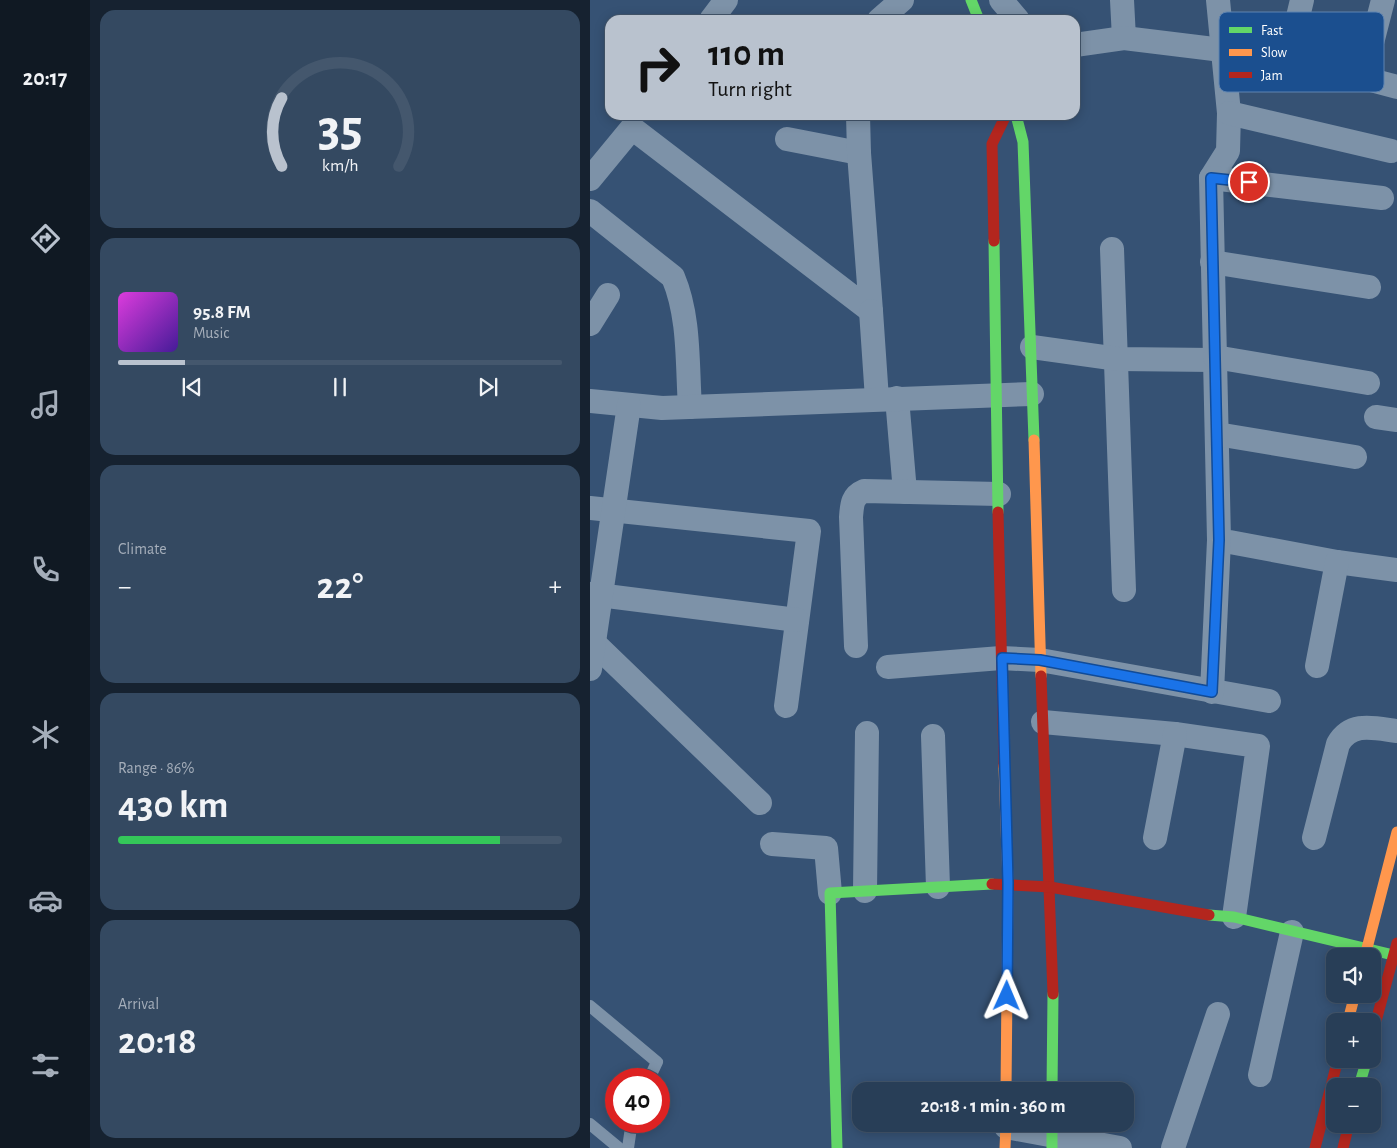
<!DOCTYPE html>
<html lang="en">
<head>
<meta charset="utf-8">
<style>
  body { margin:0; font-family:"Alegreya Sans",sans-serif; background:#344961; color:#f1f3f6; height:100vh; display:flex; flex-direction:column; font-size:19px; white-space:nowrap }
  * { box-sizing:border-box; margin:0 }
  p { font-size:16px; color:#a5aeba }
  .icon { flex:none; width:28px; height:28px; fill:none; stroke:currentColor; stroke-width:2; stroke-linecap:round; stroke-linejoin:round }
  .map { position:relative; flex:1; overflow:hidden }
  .sheet { display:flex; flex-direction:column; gap:10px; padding:10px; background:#162230; width:500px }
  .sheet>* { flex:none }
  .banner { position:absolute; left:15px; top:15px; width:475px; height:105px; border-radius:15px; box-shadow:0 2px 12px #0003,0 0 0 1px #44576d; background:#b9c2ce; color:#111; overflow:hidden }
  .controls { position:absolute; left:736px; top:948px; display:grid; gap:10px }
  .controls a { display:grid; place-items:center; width:55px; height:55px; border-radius:10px; background:#283e57; box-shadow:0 2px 12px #0003,0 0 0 1px #44576d; font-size:25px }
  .speed { position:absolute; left:15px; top:1068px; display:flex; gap:10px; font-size:25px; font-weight:700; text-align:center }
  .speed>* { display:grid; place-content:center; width:65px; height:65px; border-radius:50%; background:#283e57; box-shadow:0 2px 12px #0003,0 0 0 1px #44576d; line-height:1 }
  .speed .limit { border:8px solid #d22; background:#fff; color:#111 }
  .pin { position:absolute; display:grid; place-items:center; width:42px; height:42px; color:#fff; margin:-21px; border:2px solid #fff; border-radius:50%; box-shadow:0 1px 5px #0007 }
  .me { position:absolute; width:55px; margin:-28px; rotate:1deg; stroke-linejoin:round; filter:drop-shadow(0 0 4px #0008) }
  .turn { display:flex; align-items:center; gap:18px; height:105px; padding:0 20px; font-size:22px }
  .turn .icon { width:65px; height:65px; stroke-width:2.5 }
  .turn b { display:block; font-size:35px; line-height:42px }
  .big { font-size:38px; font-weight:600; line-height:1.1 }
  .sheet .card { flex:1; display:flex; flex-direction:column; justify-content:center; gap:8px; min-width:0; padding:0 18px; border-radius:15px; background:#344961 }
  .sheet .dial { align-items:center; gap:0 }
  .dial svg { height:130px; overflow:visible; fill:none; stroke:#44576d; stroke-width:7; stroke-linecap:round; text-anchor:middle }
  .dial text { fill:#f1f3f6; stroke:none }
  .song { display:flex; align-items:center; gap:15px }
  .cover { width:60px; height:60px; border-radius:8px; background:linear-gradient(135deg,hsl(300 70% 55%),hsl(260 70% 35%)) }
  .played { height:5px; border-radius:2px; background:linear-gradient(90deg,#b9c2ce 15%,#44576d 15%) }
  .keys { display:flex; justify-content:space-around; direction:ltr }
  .heat { display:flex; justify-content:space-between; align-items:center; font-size:28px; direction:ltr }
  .charge { height:8px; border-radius:4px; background:linear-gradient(90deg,#34c759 86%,#44576d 0) }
  .trip { position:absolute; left:262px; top:1082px; width:282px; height:50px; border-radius:15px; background:#283e57; box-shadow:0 2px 12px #0003,0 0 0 1px #44576d; font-weight:600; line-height:50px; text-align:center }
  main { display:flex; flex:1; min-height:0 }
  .menu { display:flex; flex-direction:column; width:90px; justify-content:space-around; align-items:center; background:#101923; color:#a5aeba }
  .menu .icon { width:35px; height:35px }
  .menu .active { color:#b9c2ce }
  .menu b { font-size:22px; color:#f1f3f6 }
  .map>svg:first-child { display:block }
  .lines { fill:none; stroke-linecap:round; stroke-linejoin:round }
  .lane { stroke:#7d92a8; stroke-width:12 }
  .street { stroke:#7d92a8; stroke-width:24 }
  .fast { stroke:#63d668; stroke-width:11 }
  .slow { stroke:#ff974d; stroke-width:11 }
  .jam { stroke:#b3261e; stroke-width:11 }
  .route-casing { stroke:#114b97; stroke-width:12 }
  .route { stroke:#1a73e8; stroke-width:9 }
  .key { fill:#1b4f8f; stroke:#5f84b1; stroke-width:1 }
  .key-label { font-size:14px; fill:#fff }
</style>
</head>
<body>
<main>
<nav class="menu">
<b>20:17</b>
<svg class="icon active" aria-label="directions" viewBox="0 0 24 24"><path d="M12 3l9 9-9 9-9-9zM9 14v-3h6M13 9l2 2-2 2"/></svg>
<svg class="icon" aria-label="music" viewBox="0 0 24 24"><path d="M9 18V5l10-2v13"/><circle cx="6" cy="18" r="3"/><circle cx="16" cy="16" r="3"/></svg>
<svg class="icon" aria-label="phone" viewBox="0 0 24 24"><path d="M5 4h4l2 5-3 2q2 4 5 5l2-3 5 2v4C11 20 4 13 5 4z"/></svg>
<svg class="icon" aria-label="climate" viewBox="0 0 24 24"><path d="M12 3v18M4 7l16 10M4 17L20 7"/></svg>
<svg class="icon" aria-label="car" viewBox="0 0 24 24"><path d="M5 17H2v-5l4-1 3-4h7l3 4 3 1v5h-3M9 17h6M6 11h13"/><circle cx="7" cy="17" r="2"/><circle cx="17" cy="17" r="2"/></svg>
<svg class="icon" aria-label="filters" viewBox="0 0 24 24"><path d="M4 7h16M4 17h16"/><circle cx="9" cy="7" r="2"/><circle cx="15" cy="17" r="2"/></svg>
</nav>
<section class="sheet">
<div class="card dial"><svg viewBox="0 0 100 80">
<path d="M14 69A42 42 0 1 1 86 69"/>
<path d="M14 69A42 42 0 0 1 14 27" stroke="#b9c2ce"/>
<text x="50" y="56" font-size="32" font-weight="700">35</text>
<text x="50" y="72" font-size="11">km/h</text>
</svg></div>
<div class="card">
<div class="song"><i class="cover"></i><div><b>95.8 FM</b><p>Music</p></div></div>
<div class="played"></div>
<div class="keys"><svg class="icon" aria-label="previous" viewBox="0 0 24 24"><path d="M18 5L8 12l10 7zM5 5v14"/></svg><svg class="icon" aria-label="pause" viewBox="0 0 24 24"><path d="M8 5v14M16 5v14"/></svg><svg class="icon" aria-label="next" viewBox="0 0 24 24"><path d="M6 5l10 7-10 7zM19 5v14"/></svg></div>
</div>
<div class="card"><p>Climate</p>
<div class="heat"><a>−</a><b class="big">22°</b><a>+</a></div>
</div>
<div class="card"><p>Range · 86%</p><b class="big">430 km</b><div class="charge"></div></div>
<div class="card"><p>Arrival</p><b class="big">20:18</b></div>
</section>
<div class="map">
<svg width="807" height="1148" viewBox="0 0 807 1148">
  <rect width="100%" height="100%" fill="#365274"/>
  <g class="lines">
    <g class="lane">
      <polyline points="0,1006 67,1062 59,1079"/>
      <polyline points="0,1124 29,1148"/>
      <polyline points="38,1148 42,1121"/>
    </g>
    <g class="street">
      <polyline points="411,0 428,20"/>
      <polyline points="532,0 534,38"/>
      <polyline points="628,0 639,113 638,151 621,178 629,540 747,562 807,570"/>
      <polyline points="121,20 136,0"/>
      <polyline points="289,20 312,0"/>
      <polyline points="485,45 534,38 632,50 762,75 807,87"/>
      <polyline points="697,63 712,0"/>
      <polyline points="773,78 793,0"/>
      <polyline points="639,113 801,151"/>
      <polyline points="197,139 269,153"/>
      <polyline points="621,178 792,198"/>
      <polyline points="0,179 42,128 281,311 269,153 268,115"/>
      <path d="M 0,211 L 83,277 C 100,317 97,364 100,407"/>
      <polyline points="522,249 534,590"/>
      <polyline points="622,262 779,287"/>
      <polyline points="281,311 287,399"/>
      <polyline points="0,324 18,295"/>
      <polyline points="442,347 528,359 624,360"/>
      <polyline points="625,357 778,383"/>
      <polyline points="307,398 315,492"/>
      <polyline points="0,401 72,408 442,394"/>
      <polyline points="786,417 807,420"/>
      <polyline points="627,434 765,457"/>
      <polyline points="0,508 219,531 196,706"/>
      <polyline points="0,594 207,620"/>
      <polyline points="4,643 170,803"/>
      <path d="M 266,646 L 261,517 C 262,505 262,496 274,491 L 409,494"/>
      <polyline points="727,666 747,562"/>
      <polyline points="298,667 411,658 450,660 679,701"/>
      <polyline points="0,669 39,405"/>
      <polyline points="622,692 629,540"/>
      <polyline points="453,722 585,734 668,746 644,917"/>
      <polyline points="343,736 348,887"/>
      <polyline points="565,838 585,734"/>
      <path d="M 724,838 L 748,744 C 761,721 784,728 807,731"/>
      <polyline points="182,844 236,848 240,893"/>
      <polyline points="275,891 277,733"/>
      <polyline points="670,1075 702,932"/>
      <polyline points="416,1127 530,1148"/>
      <polyline points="583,1148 628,1014"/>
    </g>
    <g class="fast">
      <polyline points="381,0 389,20"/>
      <polyline points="426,115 433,142 444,440"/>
      <polyline points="404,241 408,512"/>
      <polyline points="619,915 644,917 807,956"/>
      <polyline points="769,1086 777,1059"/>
      <polyline points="462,1091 463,994"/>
      <polyline points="462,1124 462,1148"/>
      <polyline points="247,1148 240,893 402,884"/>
    </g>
    <g class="slow">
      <polyline points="444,440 451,676"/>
      <polyline points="414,766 418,883 416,1091"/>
      <polyline points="775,956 807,832"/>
      <polyline points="758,1021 765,994"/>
      <polyline points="415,1148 416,1124"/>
    </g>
    <g class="jam">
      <polyline points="404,241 402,144 416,115"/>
      <polyline points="408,512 414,766"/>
      <polyline points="451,676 463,994"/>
      <polyline points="402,884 460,887 619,915"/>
      <polyline points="782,1036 807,943"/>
      <polyline points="725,1148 748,1059"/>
      <polyline points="753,1148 759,1124"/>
    </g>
  </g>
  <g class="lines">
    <defs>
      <polyline id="route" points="417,996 418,883 412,658 450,660 622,692 629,540 621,178 659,182"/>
    </defs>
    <use href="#route" class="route-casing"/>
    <use href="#route" class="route"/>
  </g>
  <rect x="629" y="12" width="165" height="80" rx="8" class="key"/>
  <rect x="639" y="27" width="23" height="6" fill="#63d668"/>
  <rect x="639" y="49" width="23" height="7" fill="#ff974d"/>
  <rect x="639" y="72" width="23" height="6" fill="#b3261e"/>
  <g class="key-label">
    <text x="671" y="35">Fast</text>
    <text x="671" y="57">Slow</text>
    <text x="671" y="80">Jam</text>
  </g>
</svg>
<div class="controls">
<a><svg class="icon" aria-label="sound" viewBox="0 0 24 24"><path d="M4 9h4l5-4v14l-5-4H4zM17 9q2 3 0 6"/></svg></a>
<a>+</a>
<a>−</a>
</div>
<div class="speed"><div class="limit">40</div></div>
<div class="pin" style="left:659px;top:182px;background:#d93025"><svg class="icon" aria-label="arrive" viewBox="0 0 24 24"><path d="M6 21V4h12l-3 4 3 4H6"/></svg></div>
<svg class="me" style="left:417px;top:996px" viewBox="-20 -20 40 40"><path d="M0-17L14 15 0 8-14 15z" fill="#1a73e8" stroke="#fff" stroke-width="4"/></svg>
<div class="trip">20:18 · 1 min · 360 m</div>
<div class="banner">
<div class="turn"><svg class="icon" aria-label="right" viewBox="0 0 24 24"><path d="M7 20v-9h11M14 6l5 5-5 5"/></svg><div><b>110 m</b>Turn right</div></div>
</div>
</div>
</main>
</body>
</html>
